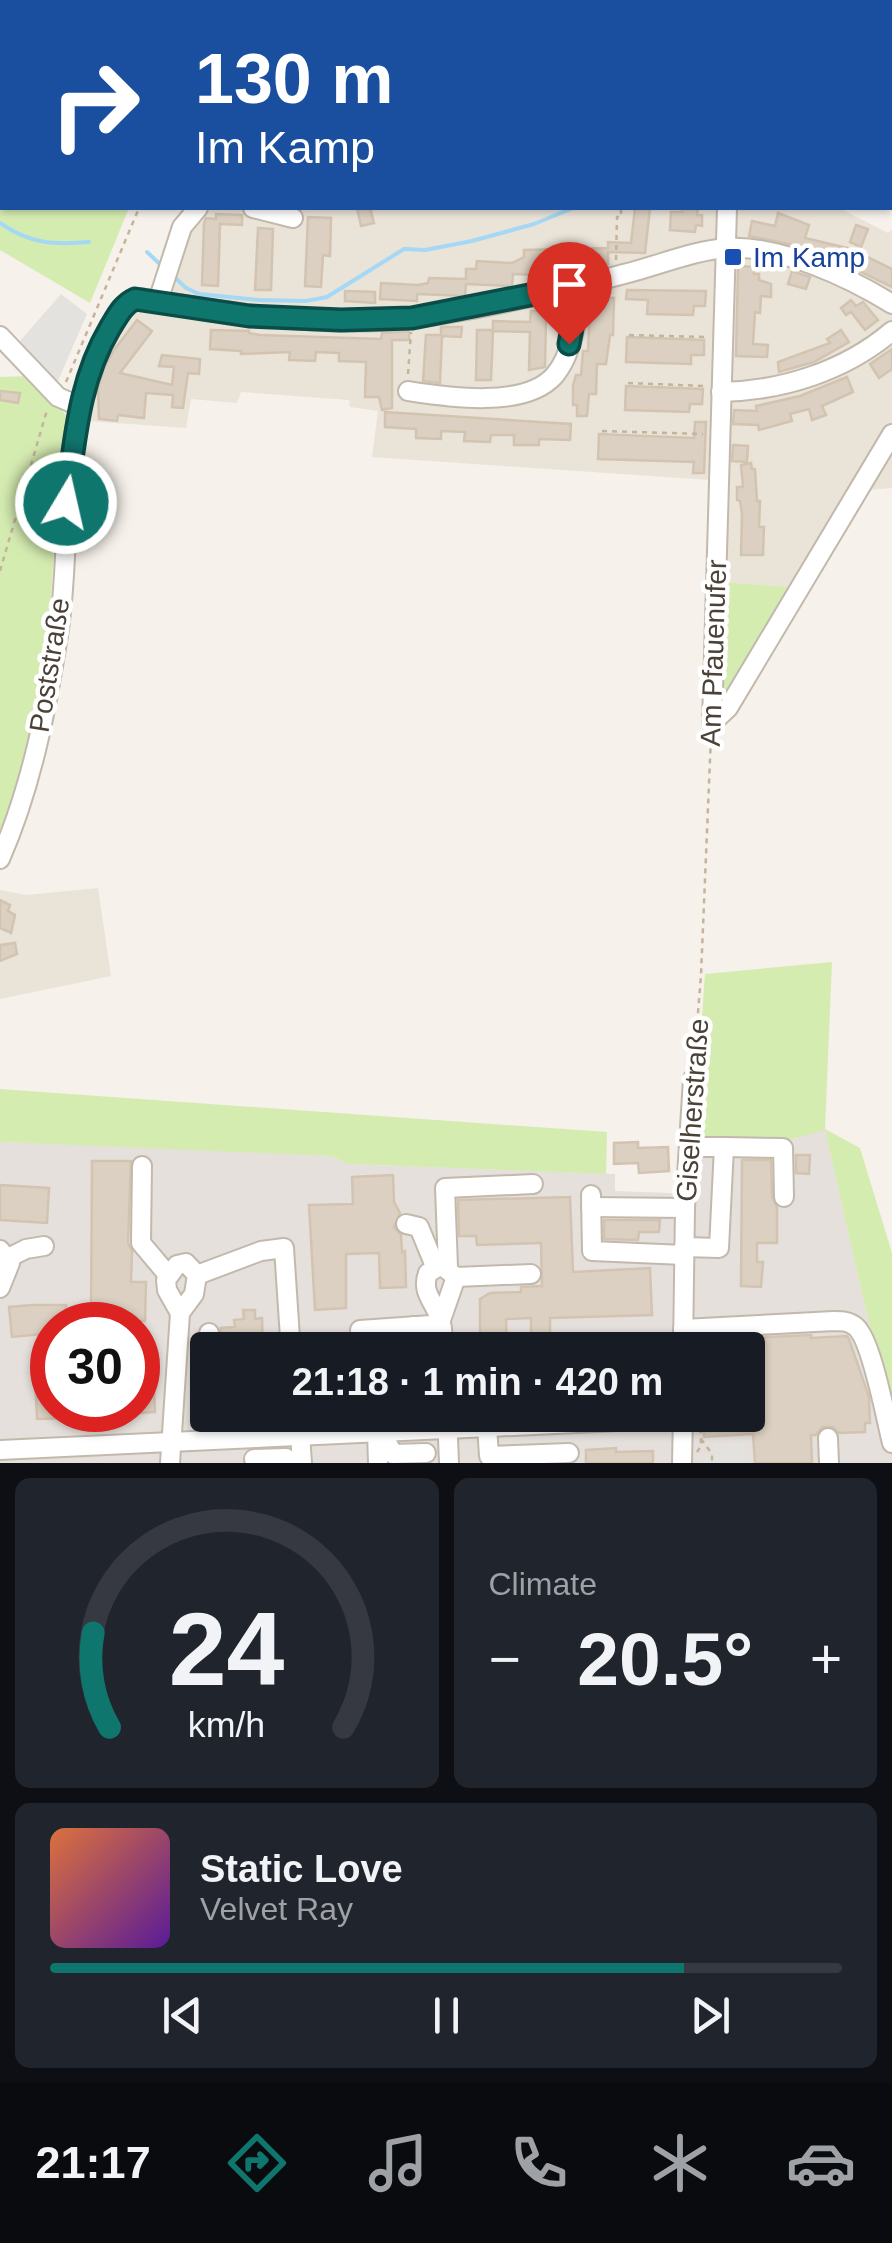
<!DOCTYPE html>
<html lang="en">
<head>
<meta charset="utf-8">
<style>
  body { margin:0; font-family:Arial,sans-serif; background:#20242c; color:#f1f3f6; height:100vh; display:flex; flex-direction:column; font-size:38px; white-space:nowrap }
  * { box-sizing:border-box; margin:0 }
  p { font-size:32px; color:#9ea1a6 }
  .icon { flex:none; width:55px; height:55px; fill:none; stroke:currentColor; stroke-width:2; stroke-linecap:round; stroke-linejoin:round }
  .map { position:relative; height:1463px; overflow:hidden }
  .side { display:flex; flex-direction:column; gap:15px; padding:15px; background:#0d0f14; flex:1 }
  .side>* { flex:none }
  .banner { position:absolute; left:0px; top:0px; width:892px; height:210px; box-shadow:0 2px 8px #0004; background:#1a4fa0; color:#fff; overflow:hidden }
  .speed { position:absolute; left:30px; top:1302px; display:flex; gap:20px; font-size:50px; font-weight:700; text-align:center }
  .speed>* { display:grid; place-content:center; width:130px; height:130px; border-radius:50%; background:#171b24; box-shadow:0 2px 8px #0004; line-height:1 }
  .speed .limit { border:15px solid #d22; background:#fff; color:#111 }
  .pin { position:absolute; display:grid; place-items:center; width:85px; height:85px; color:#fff; margin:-102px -42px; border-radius:50% 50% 50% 0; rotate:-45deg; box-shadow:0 0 10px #0007 }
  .pin .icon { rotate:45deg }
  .me { position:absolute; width:110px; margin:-55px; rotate:9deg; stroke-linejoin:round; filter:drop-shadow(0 0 8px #0008) }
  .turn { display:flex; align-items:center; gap:35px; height:210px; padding:0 30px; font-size:45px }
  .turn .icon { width:130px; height:130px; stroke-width:2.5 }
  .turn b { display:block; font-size:70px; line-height:85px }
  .big { font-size:75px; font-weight:600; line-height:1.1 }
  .side .widget { flex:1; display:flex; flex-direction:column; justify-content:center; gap:15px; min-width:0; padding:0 35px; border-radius:15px; background:#20242c }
  .side .dial { align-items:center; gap:0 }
  .dial svg { height:260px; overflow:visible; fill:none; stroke:#363941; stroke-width:7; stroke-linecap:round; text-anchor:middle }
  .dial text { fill:#f1f3f6; stroke:none }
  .song { display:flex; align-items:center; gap:30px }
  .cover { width:120px; height:120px; border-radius:15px; background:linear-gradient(135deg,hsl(20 70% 55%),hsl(270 70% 35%)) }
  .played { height:10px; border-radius:5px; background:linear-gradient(90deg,#0f766e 80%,#363941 80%) }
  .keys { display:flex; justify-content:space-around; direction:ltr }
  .heat { display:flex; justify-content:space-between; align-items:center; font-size:55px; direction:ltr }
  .side .tiles { flex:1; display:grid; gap:15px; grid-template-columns:1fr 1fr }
  .widget:last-child { grid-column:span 2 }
  .trip { position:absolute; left:190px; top:1332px; width:575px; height:100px; border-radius:10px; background:#171b24; box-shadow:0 2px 8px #0004; font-weight:600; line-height:100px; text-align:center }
  .tab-bar { display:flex; height:160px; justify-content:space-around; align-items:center; background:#090b0e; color:#9ea1a6 }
  .tab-bar .icon { width:70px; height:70px }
  .tab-bar .active { color:#0f766e }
  .tab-bar b { font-size:45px; color:#f1f3f6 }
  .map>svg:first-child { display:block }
  .residential { fill:#eae3d8 }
  .industrial { fill:#e5e0db; fill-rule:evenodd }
  .green { fill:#d5ecb1 }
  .parking { fill:#e4e2de }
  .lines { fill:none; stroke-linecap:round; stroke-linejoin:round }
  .stream { stroke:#a4d8f5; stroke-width:4 }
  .building { fill:#dbd0c1; stroke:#d3c4b1; stroke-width:2.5 }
  .minor-casing { stroke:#c2b9ac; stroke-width:22 }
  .path { stroke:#c5b49c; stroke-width:2.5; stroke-dasharray:5 5; stroke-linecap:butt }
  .minor { stroke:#fff; stroke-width:18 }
  .route-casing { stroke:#0a4d48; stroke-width:25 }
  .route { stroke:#0f766e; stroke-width:18 }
  .transit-dot { fill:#1a4fb4; stroke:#fff; stroke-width:4 }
  .labels { text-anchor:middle; stroke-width:9; stroke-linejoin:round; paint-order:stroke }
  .transit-label { font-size:28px; fill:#164399; stroke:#fff; text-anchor:start }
  .street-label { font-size:28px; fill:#4a4237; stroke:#fff }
</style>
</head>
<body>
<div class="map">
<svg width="892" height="1463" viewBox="0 0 892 1463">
  <rect width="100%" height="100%" fill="#f6f1ea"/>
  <g class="residential">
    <polygon points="241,0 843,0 241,2"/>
    <polygon points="199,208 839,208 888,233 892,230 892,488 868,490 792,587 721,582 724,481 372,457 378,411 350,407 349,400 241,392 237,403 191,399 186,428 87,421 93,384 104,358 133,310 158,314"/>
    <polygon points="98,888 111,976 0,999 0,890 26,895"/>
  </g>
  <path class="industrial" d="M 825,1129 L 866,1311 L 892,1408 L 892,1463 L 0,1463 L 0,1142 L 245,1150 L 332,1156 L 347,1164 L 615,1174 L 615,1191 L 694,1194 L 701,1141 L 789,1140 ZM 52,1325 L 138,1325 L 138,1410 L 52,1410 ZM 208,1350 L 748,1350 L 748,1415 L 208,1415 Z"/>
  <g class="green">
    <polygon points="0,90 2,91 2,208 129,208 90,303 0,250"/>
    <path d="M 30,376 C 41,392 67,409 71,426 L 57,505 L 49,625 L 29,755 L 0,842 L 0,377 Z"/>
    <polygon points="721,582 792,587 724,705 719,704"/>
    <polygon points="832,962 825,1129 860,1148 892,1253 892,1408 866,1311 825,1130 789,1140 701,1141 703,1123 697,1086 705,974"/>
    <polygon points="0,1089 607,1132 606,1174 347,1164 332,1156 0,1142"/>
  </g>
  <g class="parking">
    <polygon points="61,294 87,314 57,383 20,341"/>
    <polygon points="744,1444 745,1463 705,1463 704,1455 718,1454 718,1446"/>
  </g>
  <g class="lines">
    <g class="stream">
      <polyline points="850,2 851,0"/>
      <path d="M 0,223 C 30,244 54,245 89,242"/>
      <polyline points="147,252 164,268"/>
      <polyline points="171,274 186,288 199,294 258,300 306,301 327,297 404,249 425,250 472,241 534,224 573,208"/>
    </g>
  </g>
  <g class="building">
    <polygon points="357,208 370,208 374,223 361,226"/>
    <polygon points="635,208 650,208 645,253 608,252 608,264 561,262 560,276 513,274 512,286 466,284 465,296 417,294 417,301 380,299 381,283 418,285 428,283 429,278 466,279 466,269 476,269 477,261 512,263 524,257 524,250 608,248 608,242 631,243"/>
    <polygon points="682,208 698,208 697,215 702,215 702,226 696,225 695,232 670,230 671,212 682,212"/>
    <polygon points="778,213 809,225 805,238 847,248 842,263 803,247 749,236 752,221 775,226"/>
    <polygon points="216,214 242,215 242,225 220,224 218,286 202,285 204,223 206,218 216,219"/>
    <polygon points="308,217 331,218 330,256 323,255 321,287 305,286"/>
    <polygon points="856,225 868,229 861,247 850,242"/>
    <polygon points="258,228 273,229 271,290 255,290"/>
    <polygon points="865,256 892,269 892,287 859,271"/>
    <polygon points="738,266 754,267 754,274 759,274 759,280 771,284 771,297 761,296 760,313 755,312 753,344 768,345 767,357 736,356"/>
    <polygon points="792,271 810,277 806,289 788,284"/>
    <polygon points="627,290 706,291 705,306 694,306 693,315 647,314 648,300 626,299"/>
    <polygon points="345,291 375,292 375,303 345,301"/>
    <polygon points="597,297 614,298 613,335 610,335 606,364 597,364 596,394 589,394 587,416 577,416 577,405 573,405 573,386 576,375 581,375 583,351 588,351 589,327 591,316 596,317"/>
    <polygon points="851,300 856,306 863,302 878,320 865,330 851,312 846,315 841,308"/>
    <polygon points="531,311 552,311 552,321 546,321 545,367 529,370 530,332 493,331 491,380 476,380 477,330 493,330 493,321 530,322"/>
    <polygon points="137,320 152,331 120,373 172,385 174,367 159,366 162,355 200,359 199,374 188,373 183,408 172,407 173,395 146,393 144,418 118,415 117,421 99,419 98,388 104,368 114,350"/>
    <polygon points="441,327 462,327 461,337 442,336 440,383 423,381 426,335 441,335"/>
    <polygon points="211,330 249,331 249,333 260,335 381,339 382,333 409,331 409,340 392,340 392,408 382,410 379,397 365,397 366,362 339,361 339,353 316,352 315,361 289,360 290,352 241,354 241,351 210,349"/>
    <polygon points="841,330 849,342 814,362 779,372 778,362 830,343 827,339"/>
    <polygon points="627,337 704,340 704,355 691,355 691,364 626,362"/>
    <polygon points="892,349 892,369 879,378 870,364"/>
    <polygon points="847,377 853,392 822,406 826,415 812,420 809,409 790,414 792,421 759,430 758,425 733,424 734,410 757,411 756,406 800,396"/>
    <polygon points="626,386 703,389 702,404 690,404 689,412 625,410"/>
    <polygon points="0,391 20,393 18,403 0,400"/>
    <polygon points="385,412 571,424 570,440 539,439 539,445 514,445 514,435 491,435 490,442 464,441 465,432 441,431 441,439 416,438 416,429 385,427"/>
    <polygon points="695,422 706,422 704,473 693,473 694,462 598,459 599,434 694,438"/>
    <polygon points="733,445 748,446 747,462 732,461"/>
    <polygon points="751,463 752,469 755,469 757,501 760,501 759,527 764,527 763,555 741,555 742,514 740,501 737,500 737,487 743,487 741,465"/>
    <polygon points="0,900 10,905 8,911 15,915 11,933 0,928"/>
    <polygon points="15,943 17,954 0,961 0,945"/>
    <polygon points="638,1142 638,1148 668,1147 669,1171 639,1173 638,1163 614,1164 614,1143"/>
    <polygon points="796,1155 810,1155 809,1174 796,1173"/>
    <polygon points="742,1160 771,1160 772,1197 777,1207 777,1243 757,1243 757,1262 763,1262 761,1287 741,1286"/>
    <polygon points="92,1161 131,1161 128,1243 132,1251 131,1282 146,1282 145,1321 91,1320"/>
    <polygon points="393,1175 394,1202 400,1213 394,1227 401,1235 402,1252 405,1251 406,1287 380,1288 379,1253 346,1254 346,1308 315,1310 309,1205 353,1204 352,1177"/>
    <polygon points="0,1185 49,1188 47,1223 0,1220"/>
    <polygon points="570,1197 573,1272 650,1268 652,1315 550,1318 550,1333 531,1334 531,1318 506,1319 507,1347 480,1348 480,1299 490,1293 521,1292 521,1287 542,1286 541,1243 477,1245 476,1236 459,1236 458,1200"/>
    <polygon points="604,1220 660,1220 659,1232 639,1232 638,1240 604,1239"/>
    <polygon points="32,1305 66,1305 67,1325 52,1325 52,1333 12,1337 9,1307"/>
    <polygon points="243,1310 255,1310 255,1319 262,1318 263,1350 224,1350 221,1347 221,1328 235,1327 234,1320 244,1319"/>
    <polygon points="811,1335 811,1338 847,1336 849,1339 869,1397 870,1423 865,1423 865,1432 839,1433 833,1427 822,1427 816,1435 811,1435 812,1463 755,1463 753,1434 704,1437 703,1415 748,1415 748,1338"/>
    <polygon points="152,1347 153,1366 138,1366 138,1348"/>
    <polygon points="52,1356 52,1410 71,1410 71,1418 37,1419 34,1357"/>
    <polygon points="154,1388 155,1412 138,1413 138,1389"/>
    <polygon points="616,1448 616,1452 653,1451 653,1463 586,1463 586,1450"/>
  </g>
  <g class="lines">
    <defs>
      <g id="minor">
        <polyline points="345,0 345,2"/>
        <polyline points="512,0 512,2"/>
        <polyline points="737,2 737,0"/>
        <polyline points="792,2 794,0"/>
        <polyline points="253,208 293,218"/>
        <polyline points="158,301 182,227 198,208"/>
        <polyline points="0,336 58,397 79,406"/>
        <path d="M 408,391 C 447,397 524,409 554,376 C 574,353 577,314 580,285"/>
        <path d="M 721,392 C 782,391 845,371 892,331"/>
        <polyline points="712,723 727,208"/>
        <polyline points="712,723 728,708 892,434"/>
        <path d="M 0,859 C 32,786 47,707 59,629 C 73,529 56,419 110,329 C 119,315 124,301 141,298 C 232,313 323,329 415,318 C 485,309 556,292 624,274 C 657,266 694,250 728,248 C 779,245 849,277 892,304"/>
        <polyline points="724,1147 783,1148 784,1197"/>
        <polyline points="142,1166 141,1243 168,1275"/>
        <polyline points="591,1195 592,1251 684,1255"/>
        <polyline points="591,1207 685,1208"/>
        <polyline points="406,1224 419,1227 435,1266"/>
        <polyline points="684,1247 719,1248 724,1147 689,1147"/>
        <polyline points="0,1250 10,1263 0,1288"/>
        <polyline points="8,1258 26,1249 44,1246"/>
        <polyline points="448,1267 445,1188 533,1184"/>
        <polyline points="197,1275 261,1251 284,1248 290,1338"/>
        <polyline points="456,1277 531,1274"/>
        <path d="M 441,1320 L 456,1277 L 441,1265 L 428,1273 C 420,1294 437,1303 441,1323 C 443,1331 443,1341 443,1350"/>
        <polyline points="414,1326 415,1350"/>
        <polyline points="730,1327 731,1350"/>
        <path d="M 683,1329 L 834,1321 C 842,1321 849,1321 856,1327 C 872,1341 886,1420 892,1443"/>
        <polyline points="361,1350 360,1330 431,1325 441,1320"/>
        <polyline points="683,1350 685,1208 693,1079"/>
        <polyline points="208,1401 203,1399 203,1369 209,1333"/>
        <polyline points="256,1415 257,1438"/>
        <polyline points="447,1415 449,1463"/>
        <polyline points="487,1426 489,1456 569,1453"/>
        <polyline points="377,1432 378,1463"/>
        <polyline points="382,1432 393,1454 426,1453"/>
        <polyline points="300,1435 302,1463"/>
        <polyline points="828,1438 829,1463"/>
        <polyline points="0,1450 683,1418"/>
        <polyline points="254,1459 286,1458"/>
        <polyline points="170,1463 180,1313 194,1294 197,1275 186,1263 177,1265 166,1280 167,1290 180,1313"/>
        <polyline points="682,1463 683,1415"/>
      </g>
    </defs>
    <use href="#minor" class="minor-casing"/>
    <g class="path">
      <polyline points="217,2 218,0"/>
      <polyline points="616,260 617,217 621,217 621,208"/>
      <polyline points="629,335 706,337"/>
      <polyline points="408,374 411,332"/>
      <polyline points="66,382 139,208"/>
      <polyline points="628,383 705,386"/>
      <polyline points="602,431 703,434"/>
      <polyline points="0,571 47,410"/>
      <polyline points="694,1063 701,975 711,736"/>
      <polyline points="701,1439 712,1454 712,1463"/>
      <polyline points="697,1452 701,1446 700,1415"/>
    </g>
    <use href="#minor" class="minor"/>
  </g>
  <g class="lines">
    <defs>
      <path id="route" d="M 66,503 C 75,442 78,382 110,328 C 117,317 122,305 135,299 L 249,316 L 341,320 L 412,318 L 580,285 L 569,344"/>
    </defs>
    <use href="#route" class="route-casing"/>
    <use href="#route" class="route"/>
  </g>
  <rect class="transit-dot" x="723" y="247" width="20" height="20" rx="5"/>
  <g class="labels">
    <g class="transit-label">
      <text x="753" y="267">Im Kamp</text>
    </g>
    <g class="street-label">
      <text transform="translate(713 653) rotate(-88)" y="10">Am Pfauenufer</text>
      <text transform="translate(49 665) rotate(-81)" y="10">Poststraße</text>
      <text transform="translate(692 1110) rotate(-86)" y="10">Giselherstraße</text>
    </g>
  </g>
</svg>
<div class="speed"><div class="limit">30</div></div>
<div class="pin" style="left:569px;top:344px;background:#d93025"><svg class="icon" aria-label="arrive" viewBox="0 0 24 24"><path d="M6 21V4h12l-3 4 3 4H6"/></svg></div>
<svg class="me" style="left:66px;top:503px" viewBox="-20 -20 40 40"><circle r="17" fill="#0f766e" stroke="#fff" stroke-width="3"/><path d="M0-11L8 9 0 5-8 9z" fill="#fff"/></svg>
<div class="trip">21:18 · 1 min · 420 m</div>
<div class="banner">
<div class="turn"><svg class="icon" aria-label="right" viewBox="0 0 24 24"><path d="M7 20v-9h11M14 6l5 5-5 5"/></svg><div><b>130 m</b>Im Kamp</div></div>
</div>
</div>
<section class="side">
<div class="tiles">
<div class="widget dial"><svg viewBox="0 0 100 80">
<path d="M14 69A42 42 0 1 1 86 69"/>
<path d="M14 69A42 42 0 0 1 9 40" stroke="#0f766e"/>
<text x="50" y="56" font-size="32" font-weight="700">24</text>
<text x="50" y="72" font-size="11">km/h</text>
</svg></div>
<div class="widget"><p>Climate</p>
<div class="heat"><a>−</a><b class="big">20.5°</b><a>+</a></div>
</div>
<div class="widget">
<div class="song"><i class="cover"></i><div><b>Static Love</b><p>Velvet Ray</p></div></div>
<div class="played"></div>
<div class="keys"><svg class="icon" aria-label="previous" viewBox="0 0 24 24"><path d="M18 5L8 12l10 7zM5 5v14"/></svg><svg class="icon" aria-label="pause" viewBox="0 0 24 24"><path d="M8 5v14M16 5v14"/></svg><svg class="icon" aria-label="next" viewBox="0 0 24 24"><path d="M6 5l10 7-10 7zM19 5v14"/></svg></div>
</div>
</div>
</section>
<nav class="tab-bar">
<b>21:17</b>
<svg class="icon active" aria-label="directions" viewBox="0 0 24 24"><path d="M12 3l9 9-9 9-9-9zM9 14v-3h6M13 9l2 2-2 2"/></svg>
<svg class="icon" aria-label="music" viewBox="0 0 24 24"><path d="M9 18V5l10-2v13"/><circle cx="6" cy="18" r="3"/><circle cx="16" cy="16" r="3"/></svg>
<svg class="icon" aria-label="phone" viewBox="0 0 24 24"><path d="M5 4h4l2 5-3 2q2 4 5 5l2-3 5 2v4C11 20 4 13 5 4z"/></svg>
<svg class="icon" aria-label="climate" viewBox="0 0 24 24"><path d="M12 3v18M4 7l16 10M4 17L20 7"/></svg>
<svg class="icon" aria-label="car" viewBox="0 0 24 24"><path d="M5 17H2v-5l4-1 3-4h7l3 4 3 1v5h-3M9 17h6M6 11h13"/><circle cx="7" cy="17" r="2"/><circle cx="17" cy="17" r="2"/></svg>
</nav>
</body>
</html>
